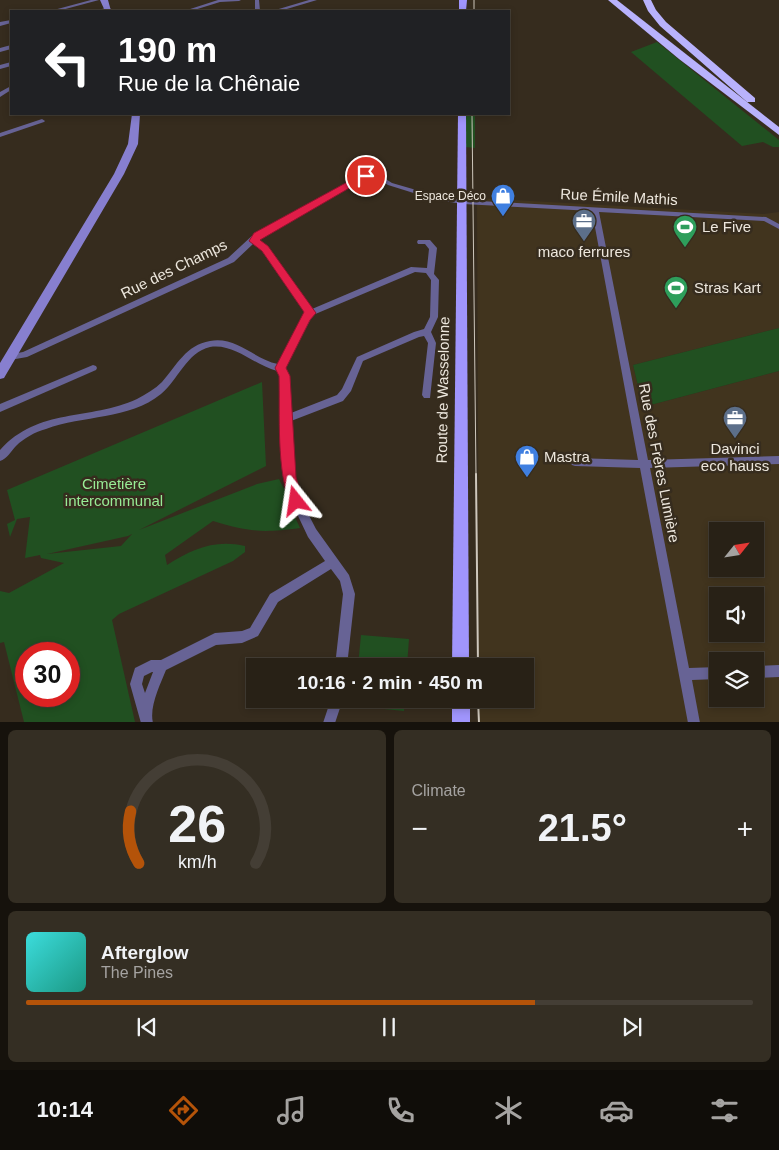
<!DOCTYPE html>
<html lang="en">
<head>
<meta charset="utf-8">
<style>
  body { margin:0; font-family:Arial,sans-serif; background:#342e23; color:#f1f3f6; height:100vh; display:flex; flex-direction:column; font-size:19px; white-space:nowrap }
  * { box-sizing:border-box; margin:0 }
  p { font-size:16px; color:#a5a3a1 }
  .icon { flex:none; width:28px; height:28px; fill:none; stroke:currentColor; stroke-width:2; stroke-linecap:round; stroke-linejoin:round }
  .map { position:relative; height:722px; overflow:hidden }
  .panel { display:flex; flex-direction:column; gap:8px; padding:8px; background:#16120c; flex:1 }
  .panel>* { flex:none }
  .banner { position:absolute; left:10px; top:10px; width:500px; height:105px; border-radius:0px; box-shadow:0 2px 8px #0003,0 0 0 1px #443e35; background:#202124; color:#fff; overflow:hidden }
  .needle { width:32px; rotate:60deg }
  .fabs { position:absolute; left:709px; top:522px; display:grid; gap:10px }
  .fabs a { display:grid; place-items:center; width:55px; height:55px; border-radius:0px; background:#282116; box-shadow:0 2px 8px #0003,0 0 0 1px #443e35; font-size:25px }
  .speed { position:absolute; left:15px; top:642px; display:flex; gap:10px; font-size:25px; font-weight:700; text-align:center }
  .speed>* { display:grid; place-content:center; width:65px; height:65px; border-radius:50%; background:#282116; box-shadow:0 2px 8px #0003,0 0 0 1px #443e35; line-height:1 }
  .speed .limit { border:8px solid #d22; background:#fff; color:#111 }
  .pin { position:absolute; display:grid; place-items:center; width:42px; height:42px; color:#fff; margin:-21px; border:2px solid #fff; border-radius:50%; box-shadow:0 1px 5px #0007 }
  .me { position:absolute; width:55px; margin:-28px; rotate:345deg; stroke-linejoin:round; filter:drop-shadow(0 0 4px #0008) }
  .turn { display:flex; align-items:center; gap:18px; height:105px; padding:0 25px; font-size:22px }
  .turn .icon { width:65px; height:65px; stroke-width:2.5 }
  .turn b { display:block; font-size:35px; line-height:42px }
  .big { font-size:38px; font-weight:700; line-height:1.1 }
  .panel .card { flex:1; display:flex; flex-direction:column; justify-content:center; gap:8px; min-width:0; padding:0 18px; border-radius:8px; background:#342e23 }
  .panel .dial { align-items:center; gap:0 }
  .dial svg { height:130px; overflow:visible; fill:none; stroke:#443e35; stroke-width:7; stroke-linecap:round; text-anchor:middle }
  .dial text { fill:#f1f3f6; stroke:none }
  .song { display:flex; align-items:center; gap:15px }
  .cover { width:60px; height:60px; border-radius:8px; background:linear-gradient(135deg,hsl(180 70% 55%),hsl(170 70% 35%)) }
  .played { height:5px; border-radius:2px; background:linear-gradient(90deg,#b45309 70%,#443e35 70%) }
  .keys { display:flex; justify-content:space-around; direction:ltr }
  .heat { display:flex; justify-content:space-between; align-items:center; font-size:28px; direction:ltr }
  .panel .tiles { flex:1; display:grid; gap:8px; grid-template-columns:1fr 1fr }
  .card:last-child { grid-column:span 2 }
  .trip { position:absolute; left:246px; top:658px; width:288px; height:50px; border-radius:0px; background:#282116; box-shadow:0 2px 8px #0003,0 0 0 1px #443e35; font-weight:700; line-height:50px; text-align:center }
  .menu { display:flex; height:80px; justify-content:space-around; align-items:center; background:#100d09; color:#a5a3a1 }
  .menu .icon { width:35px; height:35px }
  .menu .active { color:#b45309 }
  .menu b { font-size:22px; color:#f1f3f6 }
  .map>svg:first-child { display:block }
  .built { fill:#41341e; fill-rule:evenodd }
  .green { fill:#215021; fill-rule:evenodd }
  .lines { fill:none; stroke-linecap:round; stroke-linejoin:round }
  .street { fill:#676395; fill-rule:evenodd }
  .secondary { fill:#877fcf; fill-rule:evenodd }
  .primary { fill:#a095fc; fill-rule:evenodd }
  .highway { fill:#b8b2fc; fill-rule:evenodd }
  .tram-far1 { stroke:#cec7bc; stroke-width:1 }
  .tram { stroke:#cec7bc; stroke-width:2 }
  .route { fill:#e11d48; stroke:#92132f }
  .labels { text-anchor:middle; stroke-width:5; stroke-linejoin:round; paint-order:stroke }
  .far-poi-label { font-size:12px; fill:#ede7dd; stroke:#362c1e; text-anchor:end }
  .street-label { font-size:15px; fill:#ede7dd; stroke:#362c1e }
  .poi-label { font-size:15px; fill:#ede7dd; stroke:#362c1e; text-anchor:start }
  .park-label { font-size:15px; fill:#98ec95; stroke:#362c1e }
</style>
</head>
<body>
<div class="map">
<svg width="779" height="723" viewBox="0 0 779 723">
  <rect width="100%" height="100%" fill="#362c1e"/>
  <path class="built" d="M 477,198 L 764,214 L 779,212 L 779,328 L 633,365 L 643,407 L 779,371 L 779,722 L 480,722 L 479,699 L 525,699 L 525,666 L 479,666 ZM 718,531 L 755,531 L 755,569 L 718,569 ZM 718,596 L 755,596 L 755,634 L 718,634 ZM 718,661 L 755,661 L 755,699 L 718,699 Z"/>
  <g class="green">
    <polygon points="657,42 779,140 779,147 773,147 763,142 742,146 631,52"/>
    <polygon points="465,114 475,114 475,148 465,147"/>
    <polygon points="779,328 779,371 643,407 633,365"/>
    <path d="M 262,382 L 266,466 L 139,530 L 257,484 L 279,479 L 285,491 L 282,510 L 293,513 L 300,528 C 262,533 250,532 213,521 L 165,555 L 167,565 C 192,549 215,539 245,546 L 245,552 L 233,561 L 119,614 L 112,620 L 135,722 L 24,722 L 4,642 L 0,643 L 0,591 L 9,593 L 64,563 L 41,558 L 40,555 L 25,558 L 30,517 L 17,519 L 10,537 L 7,524 L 15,520 L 7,490 ZM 132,534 L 121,546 L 47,554 L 128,536 ZM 26,654 L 69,654 L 69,696 L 26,696 Z"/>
    <polygon points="361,635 409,639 407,666 358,666"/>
    <polygon points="354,699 405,699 404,711 354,706"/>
  </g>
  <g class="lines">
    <g class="street">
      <polygon points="91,0 99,0 58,11 50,11"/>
      <polygon points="218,0 241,0 239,1 220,2 191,11 184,11"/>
      <polygon points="255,0 259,0 260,11 255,11"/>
      <polygon points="309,0 317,0 280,11 272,11"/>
      <polygon points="108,7 111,9 110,10 96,11"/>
      <polygon points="11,20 11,23 0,26 0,22"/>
      <polygon points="11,45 11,49 0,52 0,48"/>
      <polygon points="11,62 11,66 0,69 0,65"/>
      <polygon points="11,86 11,90 0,97 0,92"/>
      <polygon points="42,119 45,121 44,122 0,137 0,133"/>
      <polygon points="373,171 392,183 437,196 463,200 766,217 779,224 779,229 764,221 599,212 648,460 779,456 779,464 650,468 689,668 718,667 718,679 692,680 700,723 688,723 640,468 575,466 572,465 570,462 572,459 575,458 638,460 592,211 463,204 436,200 388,185 371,174 371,172"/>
      <path d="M 367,173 L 370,175 L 369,176 L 257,240 L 268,247 L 312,309 L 411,267 L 427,268 L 429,249 L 425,244 L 418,244 L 417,242 L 418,240 L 430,240 L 437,248 L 434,274 L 439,280 L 438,317 L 431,332 L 436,343 L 430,398 L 424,398 L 422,395 L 428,343 L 424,336 L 419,337 L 363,361 L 351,391 L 343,401 L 291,421 L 295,477 L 301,500 L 316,529 L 349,575 L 355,594 L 347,666 L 335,666 L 343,594 L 340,581 L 331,569 L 278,602 L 258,636 L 242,643 L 216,645 L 166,670 C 160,685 149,707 153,723 L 141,723 L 130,684 L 135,668 L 151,660 L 161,660 L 215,633 L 242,631 L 250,628 L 270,594 L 325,561 L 308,537 L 291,501 L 285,477 L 280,376 L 277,371 C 254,365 234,343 210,347 C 187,352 178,380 161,394 C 129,420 83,415 46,429 C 35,432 24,438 16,446 C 11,451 7,459 0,461 L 0,450 C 39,407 89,421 137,399 C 146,394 155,389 162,382 C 177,365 186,345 210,341 C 236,336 254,359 278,364 L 305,313 L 262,251 L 253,244 L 234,262 L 27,357 L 10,360 L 7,359 L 6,357 L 7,355 L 23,352 L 228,258 L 255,233 ZM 415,272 L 426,273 L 431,280 L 430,317 L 424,329 L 414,332 L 357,357 L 342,389 L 337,395 L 291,413 L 288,376 L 284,368 L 313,315 ZM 152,672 L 153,672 L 145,693 L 142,684 L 144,676 Z"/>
      <polygon points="93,365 96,366 97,368 96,370 0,412 0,404"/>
      <polygon points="779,665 779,677 755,678 755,666"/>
      <polygon points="331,699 343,699 335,723 323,723"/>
    </g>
    <g class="secondary">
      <polygon points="100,0 108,0 111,11 105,11"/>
      <polygon points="132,114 140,114 138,144 124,174 4,378 0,379 0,363 114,174 128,144"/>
    </g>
    <g class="primary">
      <polygon points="459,0 467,0 466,11 459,11"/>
      <polygon points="458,114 466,114 469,666 452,666"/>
      <rect x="452" y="699" width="18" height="24"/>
    </g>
    <g class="highway">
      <polygon points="608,0 617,0 779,127 779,135 679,59"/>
      <polygon points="643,0 651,0 656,10 666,22 755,98 755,102 747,102 660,26 648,11"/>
    </g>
    <g class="tram-far1">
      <polyline points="474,0 474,11"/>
      <polyline points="472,114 476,475"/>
    </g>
    <g class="tram">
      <polyline points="476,474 478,666"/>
      <polyline points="478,699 479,723"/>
    </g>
  </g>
  <path class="route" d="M 362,174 L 370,176 L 260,240 L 268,246 L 316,313 L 310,320 L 286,368 L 290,376 L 296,477 L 303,501 L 301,505 L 296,507 L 291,505 C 276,472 280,413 279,376 L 275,368 L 304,312 L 262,251 L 249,241 L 254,233 Z"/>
  <defs>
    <symbol id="shop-pin" viewBox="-11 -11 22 30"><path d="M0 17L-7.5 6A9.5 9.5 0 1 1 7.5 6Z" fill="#3f7fe0" stroke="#362c1e"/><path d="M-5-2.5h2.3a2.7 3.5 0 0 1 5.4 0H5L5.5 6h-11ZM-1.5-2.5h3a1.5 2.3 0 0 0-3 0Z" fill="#fff"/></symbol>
    <symbol id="office-pin" viewBox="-11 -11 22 30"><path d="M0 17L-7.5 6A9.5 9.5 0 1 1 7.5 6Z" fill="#5c6f8a" stroke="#362c1e"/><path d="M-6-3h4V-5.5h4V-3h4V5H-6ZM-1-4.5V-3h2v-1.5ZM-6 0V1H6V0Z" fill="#fff"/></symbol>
    <symbol id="stadium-pin" viewBox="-11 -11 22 30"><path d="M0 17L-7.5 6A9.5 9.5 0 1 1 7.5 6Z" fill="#2e9e5b" stroke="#362c1e"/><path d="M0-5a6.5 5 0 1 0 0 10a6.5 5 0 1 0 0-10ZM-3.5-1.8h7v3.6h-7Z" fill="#fff"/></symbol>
  </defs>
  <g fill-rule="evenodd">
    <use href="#shop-pin" x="489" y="182" width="28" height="38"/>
    <use href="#office-pin" x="570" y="207" width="28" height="38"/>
    <use href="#stadium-pin" x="671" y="213" width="28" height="38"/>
    <use href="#stadium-pin" x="662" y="274" width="28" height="38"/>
    <use href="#office-pin" x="721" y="404" width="28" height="38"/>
    <use href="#shop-pin" x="513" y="443" width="28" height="38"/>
  </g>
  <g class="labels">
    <g class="far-poi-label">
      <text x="486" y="200">Espace Déco</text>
    </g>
    <g class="street-label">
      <text transform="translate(619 197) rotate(3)" y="5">Rue Émile Mathis</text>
      <text transform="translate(174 269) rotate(-26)" y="5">Rue des Champs</text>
      <text transform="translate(443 390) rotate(-89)" y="5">Route de Wasselonne</text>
      <text transform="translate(659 463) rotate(79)" y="5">Rue des Frères Lumière</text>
    </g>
    <g class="poi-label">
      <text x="702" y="232">Le Five</text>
      <text x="584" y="257" text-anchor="middle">maco ferrures</text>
      <text x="694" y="293">Stras Kart</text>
      <text x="735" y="454" text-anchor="middle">Davinci<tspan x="735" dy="17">eco hauss</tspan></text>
      <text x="544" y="462">Mastra</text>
    </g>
    <g class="park-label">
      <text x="114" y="489">Cimetière<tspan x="114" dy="17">intercommunal</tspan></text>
    </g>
  </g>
</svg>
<div class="fabs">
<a><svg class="needle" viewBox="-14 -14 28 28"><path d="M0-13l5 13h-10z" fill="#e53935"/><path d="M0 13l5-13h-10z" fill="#a5a3a1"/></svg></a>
<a><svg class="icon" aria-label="sound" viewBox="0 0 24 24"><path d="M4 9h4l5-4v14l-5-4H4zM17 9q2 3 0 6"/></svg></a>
<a><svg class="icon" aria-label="layers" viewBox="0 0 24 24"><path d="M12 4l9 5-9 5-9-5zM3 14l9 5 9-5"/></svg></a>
</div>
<div class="speed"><div class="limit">30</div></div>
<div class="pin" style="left:366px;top:176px;background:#d93025"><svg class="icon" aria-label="arrive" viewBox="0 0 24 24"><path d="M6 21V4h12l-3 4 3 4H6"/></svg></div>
<svg class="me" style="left:296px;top:501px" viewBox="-20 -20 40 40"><path d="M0-17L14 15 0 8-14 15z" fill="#e11d48" stroke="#fff" stroke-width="4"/></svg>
<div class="trip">10:16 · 2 min · 450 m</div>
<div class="banner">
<div class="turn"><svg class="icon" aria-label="left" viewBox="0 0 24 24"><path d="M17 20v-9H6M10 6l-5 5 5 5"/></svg><div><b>190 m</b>Rue de la Chênaie</div></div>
</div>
</div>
<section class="panel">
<div class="tiles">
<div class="card dial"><svg viewBox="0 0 100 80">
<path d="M14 69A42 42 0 1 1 86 69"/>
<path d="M14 69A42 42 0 0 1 9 37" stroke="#b45309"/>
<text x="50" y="56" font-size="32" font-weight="700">26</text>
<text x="50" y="72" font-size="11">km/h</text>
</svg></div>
<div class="card"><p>Climate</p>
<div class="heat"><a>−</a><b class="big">21.5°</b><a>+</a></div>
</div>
<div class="card">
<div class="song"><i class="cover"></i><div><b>Afterglow</b><p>The Pines</p></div></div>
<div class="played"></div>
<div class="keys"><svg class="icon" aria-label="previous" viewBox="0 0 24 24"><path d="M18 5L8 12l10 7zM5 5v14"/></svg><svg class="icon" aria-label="pause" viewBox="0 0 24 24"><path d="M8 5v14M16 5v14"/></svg><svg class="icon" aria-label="next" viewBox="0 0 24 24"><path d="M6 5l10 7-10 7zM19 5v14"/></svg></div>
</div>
</div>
</section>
<nav class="menu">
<b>10:14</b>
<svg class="icon active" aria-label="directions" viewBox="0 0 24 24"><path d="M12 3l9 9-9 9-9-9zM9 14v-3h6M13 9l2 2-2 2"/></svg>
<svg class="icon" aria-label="music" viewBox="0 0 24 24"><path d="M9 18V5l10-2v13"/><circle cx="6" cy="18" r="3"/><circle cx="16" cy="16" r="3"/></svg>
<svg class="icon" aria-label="phone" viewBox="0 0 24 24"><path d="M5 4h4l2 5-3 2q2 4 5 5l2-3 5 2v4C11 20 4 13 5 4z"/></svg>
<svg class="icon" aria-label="climate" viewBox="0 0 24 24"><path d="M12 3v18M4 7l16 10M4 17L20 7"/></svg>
<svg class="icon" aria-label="car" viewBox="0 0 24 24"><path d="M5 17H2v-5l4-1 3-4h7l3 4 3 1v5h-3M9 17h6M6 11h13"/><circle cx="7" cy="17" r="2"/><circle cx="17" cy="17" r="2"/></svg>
<svg class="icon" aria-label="filters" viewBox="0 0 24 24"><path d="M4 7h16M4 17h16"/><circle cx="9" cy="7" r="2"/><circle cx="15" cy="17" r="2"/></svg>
</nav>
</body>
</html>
